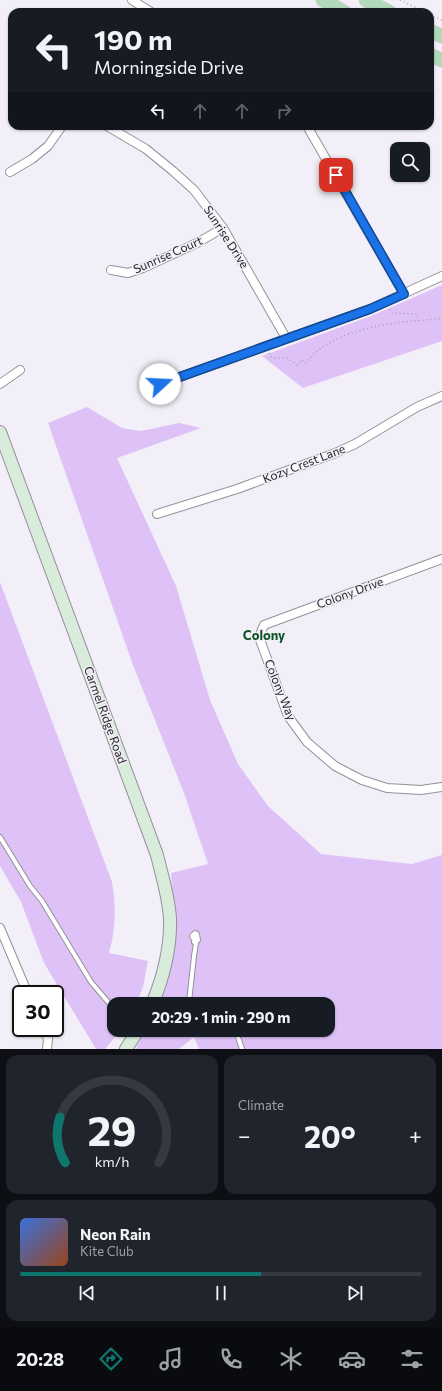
<!DOCTYPE html>
<html lang="en">
<head>
<meta charset="utf-8">
<style>
  body { margin:0; font-family:Commissioner,sans-serif; background:#20242c; color:#f1f3f6; height:100vh; display:flex; flex-direction:column; font-size:15px; white-space:nowrap }
  * { box-sizing:border-box; margin:0 }
  p { font-size:13px; color:#9ea1a6 }
  .icon { flex:none; width:22px; height:22px; fill:none; stroke:currentColor; stroke-width:2; stroke-linecap:round; stroke-linejoin:round }
  .map { position:relative; height:1049px; overflow:hidden }
  .sheet { display:flex; flex-direction:column; gap:6px; padding:6px; background:#0d0f14; flex:1 }
  .sheet>* { flex:none }
  .guide { position:absolute; left:8px; top:8px; width:426px; height:122px; border-radius:12px; box-shadow:0 1px 3px #0004; background:#171b24; color:#f1f3f6; overflow:hidden }
  .controls { position:absolute; left:390px; top:142px; display:grid; gap:8px }
  .controls a { display:grid; place-items:center; width:40px; height:40px; border-radius:8px; background:#171b24; box-shadow:0 1px 3px #0004; font-size:20px }
  .speed { position:absolute; left:12px; top:985px; display:flex; gap:8px; font-size:20px; font-weight:700; text-align:center }
  .speed>* { display:grid; place-content:center; width:52px; height:52px; border-radius:50%; background:#171b24; box-shadow:0 1px 3px #0004; line-height:1 }
  .speed .limit { border:2px solid #111; border-radius:6px; background:#fff; color:#111 }
  .pin { position:absolute; display:grid; place-items:center; width:34px; height:34px; color:#fff; margin:-17px; border-radius:8px; box-shadow:0 2px 6px #0006 }
  .me { position:absolute; width:44px; margin:-22px; rotate:70deg; stroke-linejoin:round; filter:drop-shadow(0 0 3px #0008) }
  .turn { display:flex; align-items:center; gap:14px; height:84px; padding:0 20px; font-size:18px }
  .turn .icon { width:52px; height:52px; stroke-width:2.5 }
  .turn b { display:block; font-size:28px; line-height:34px }
  .lanes { display:flex; align-items:center; height:38px; padding:0 20px; background:#0003; justify-content:center; gap:20px; direction:ltr }
  .lanes .off { opacity:.35 }
  .big { font-size:30px; font-weight:700; line-height:1.1 }
  .sheet .widget { flex:1; display:flex; flex-direction:column; justify-content:center; gap:6px; min-width:0; padding:0 14px; border-radius:12px; background:#20242c }
  .sheet .dial { align-items:center; gap:0 }
  .dial svg { height:104px; overflow:visible; fill:none; stroke:#363941; stroke-width:7; stroke-linecap:round; text-anchor:middle }
  .dial text { fill:#f1f3f6; stroke:none }
  .song { display:flex; align-items:center; gap:12px }
  .cover { width:48px; height:48px; border-radius:6px; background:linear-gradient(135deg,hsl(220 70% 55%),hsl(20 70% 35%)) }
  .played { height:4px; border-radius:2px; background:linear-gradient(90deg,#0f766e 60%,#363941 60%) }
  .keys { display:flex; justify-content:space-around; direction:ltr }
  .heat { display:flex; justify-content:space-between; align-items:center; font-size:22px; direction:ltr }
  .sheet .tiles { flex:1; display:grid; gap:6px; grid-template-columns:1fr 1fr }
  .widget:last-child { grid-column:span 2 }
  .trip { position:absolute; left:107px; top:997px; width:228px; height:40px; border-radius:12px; background:#171b24; box-shadow:0 1px 3px #0004; font-weight:700; line-height:40px; text-align:center }
  .dock { display:flex; height:64px; justify-content:space-around; align-items:center; background:#090b0e; color:#9ea1a6 }
  .dock .icon { width:28px; height:28px }
  .dock .current { color:#0f766e }
  .dock b { font-size:18px; color:#f1f3f6 }
  .map>svg:first-child { display:block }
  .green { fill:#dec2f7 }
  .lines { fill:none; stroke-linecap:round; stroke-linejoin:round }
  .lane-casing { stroke:#949099; stroke-width:6 }
  .street-casing { stroke:#949099; stroke-width:10 }
  .secondary-casing { stroke:#949099; stroke-width:14 }
  .primary-casing { stroke:#cfcfd0; stroke-width:15 }
  .path { stroke:#a4a2a8; stroke-width:1.5; stroke-dasharray:1 3; stroke-linecap:butt }
  .lane { stroke:#fff; stroke-width:4 }
  .street { stroke:#fff; stroke-width:8 }
  .secondary { stroke:#d9ecdc; stroke-width:12 }
  .primary { stroke:#b2d9b9; stroke-width:13 }
  .route-casing { stroke:#114b97; stroke-width:10 }
  .route { stroke:#1a73e8; stroke-width:7 }
  .labels { text-anchor:middle; stroke-width:3; stroke-linejoin:round; paint-order:stroke }
  .street-label { font-size:12px; fill:#262528; stroke:#f3eff8 }
  .neighbourhood-label { font-size:13px; font-weight:bold; fill:#0f5426; stroke:#f3eff8 }
</style>
</head>
<body>
<div class="map">
<svg width="442" height="1049" viewBox="0 0 442 1049">
  <rect width="100%" height="100%" fill="#f3eff8"/>
  <g class="green">
    <polygon points="442,285 442,341 303,388 262,356 371,316"/>
    <polygon points="87,407 122,428 141,431 179,423 201,428 117,458 176,586 210,700 238,764 268,806 321,854 412,864 442,855 442,1049 199,1049 194,1037 179,1049 136,1049 144,1030 328,1030 328,1004 156,1004 175,927 171,873 208,864 184,793 133,665 48,423"/>
    <path d="M 0,582 L 112,882 C 116,905 116,930 109,953 L 148,961 L 143,987 L 136,1004 L 114,1004 L 114,1030 L 121,1030 L 105,1049 L 96,1049 L 44,963 L 21,902 L 0,866 Z"/>
  </g>
  <g class="lines">
    <defs>
      <g id="lane">
        <polyline points="0,837 30,886 42,901 91,982 114,1009"/>
        <polyline points="193,1004 195,1003 193,1001 189,1002 194,956 196,943 198,940 197,934 195,933 192,936 193,938 195,937 194,942"/>
        <polyline points="235,1030 239,1040 242,1049"/>
      </g>
      <g id="street">
        <polyline points="132,0 151,12"/>
        <polyline points="107,126 146,149 173,171 194,190 223,228 286,338"/>
        <polyline points="307,126 404,294"/>
        <polyline points="10,172 32,159 48,146 62,126"/>
        <polyline points="111,270 128,273 143,268 197,243 223,228"/>
        <polyline points="0,384 20,370"/>
        <polyline points="160,384 370,309 442,276"/>
        <polyline points="157,514 237,489 333,454 355,444 417,407 442,396"/>
        <polyline points="442,559 264,625 259,637 288,716 307,742 335,766 362,780 387,788 421,790 442,787"/>
        <polyline points="0,928 28,994"/>
        <polyline points="43,1028 48,1039 47,1049"/>
      </g>
      <g id="secondary">
        <path d="M 0,432 L 157,855 C 162,876 169,898 170,919 C 171,947 163,979 152,1004"/>
        <polyline points="126,1049 138,1030"/>
      </g>
      <g id="primary">
        <polyline points="323,0 344,12"/>
        <polyline points="366,0 389,12"/>
        <polyline points="430,31 442,36"/>
        <polyline points="430,55 442,60"/>
      </g>
    </defs>
    <use href="#lane" class="lane-casing"/>
    <use href="#street" class="street-casing"/>
    <use href="#secondary" class="secondary-casing"/>
    <use href="#primary" class="primary-casing"/>
    <g class="path">
      <polyline points="400,0 425,12"/>
      <polyline points="430,15 442,20"/>
      <polyline points="390,309 392,313 417,314 418,321"/>
      <path d="M 269,353 C 273,362 279,356 286,358 C 290,359 294,362 297,365 L 302,360 L 306,363 C 327,334 378,324 412,321 C 422,320 432,320 442,318"/>
    </g>
    <use href="#lane" class="lane"/>
    <use href="#street" class="street"/>
    <use href="#secondary" class="secondary"/>
    <use href="#primary" class="primary"/>
  </g>
  <g class="lines">
    <defs>
      <polyline id="route" points="160,384 370,309 404,294 336,175"/>
    </defs>
    <use href="#route" class="route-casing"/>
    <use href="#route" class="route"/>
  </g>
  <g class="labels">
    <g class="street-label">
      <text transform="translate(226 237) rotate(57)" y="4">Sunrise Drive</text>
      <text transform="translate(168 255) rotate(-24)" y="4">Sunrise Court</text>
      <text transform="translate(304 464) rotate(-21)" y="4">Kozy Crest Lane</text>
      <text transform="translate(350 593) rotate(-20)" y="4">Colony Drive</text>
      <text transform="translate(280 690) rotate(68)" y="4">Colony Way</text>
      <text transform="translate(105 715) rotate(70)" y="4">Carmel Ridge Road</text>
    </g>
    <g class="neighbourhood-label">
      <text x="264" y="640">Colony</text>
    </g>
  </g>
</svg>
<div class="controls">
<a><svg class="icon" aria-label="search" viewBox="0 0 24 24"><circle cx="10" cy="10" r="6"/><path d="M15 15l6 6"/></svg></a>
</div>
<div class="speed"><div class="limit">30</div></div>
<div class="pin" style="left:336px;top:175px;background:#d93025"><svg class="icon" aria-label="arrive" viewBox="0 0 24 24"><path d="M6 21V4h12l-3 4 3 4H6"/></svg></div>
<svg class="me" style="left:160px;top:384px" viewBox="-20 -20 40 40"><circle r="19" fill="#fff"/><path d="M0-13L10 11 0 6-10 11z" fill="#1a73e8"/></svg>
<div class="trip">20:29 · 1 min · 290 m</div>
<div class="guide">
<div class="turn"><svg class="icon" aria-label="left" viewBox="0 0 24 24"><path d="M17 20v-9H6M10 6l-5 5 5 5"/></svg><div><b>190 m</b>Morningside Drive</div></div>
<div class="lanes"><svg class="icon" aria-label="left" viewBox="0 0 24 24"><path d="M17 20v-9H6M10 6l-5 5 5 5"/></svg><svg class="icon off" aria-label="ahead" viewBox="0 0 24 24"><path d="M12 20V5M6 11l6-6 6 6"/></svg><svg class="icon off" aria-label="ahead" viewBox="0 0 24 24"><path d="M12 20V5M6 11l6-6 6 6"/></svg><svg class="icon off" aria-label="right" viewBox="0 0 24 24"><path d="M7 20v-9h11M14 6l5 5-5 5"/></svg></div>
</div>
</div>
<section class="sheet">
<div class="tiles">
<div class="widget dial"><svg viewBox="0 0 100 80">
<path d="M14 69A42 42 0 1 1 86 69"/>
<path d="M14 69A42 42 0 0 1 10 34" stroke="#0f766e"/>
<text x="50" y="56" font-size="32" font-weight="700">29</text>
<text x="50" y="72" font-size="11">km/h</text>
</svg></div>
<div class="widget"><p>Climate</p>
<div class="heat"><a>−</a><b class="big">20°</b><a>+</a></div>
</div>
<div class="widget">
<div class="song"><i class="cover"></i><div><b>Neon Rain</b><p>Kite Club</p></div></div>
<div class="played"></div>
<div class="keys"><svg class="icon" aria-label="previous" viewBox="0 0 24 24"><path d="M18 5L8 12l10 7zM5 5v14"/></svg><svg class="icon" aria-label="pause" viewBox="0 0 24 24"><path d="M8 5v14M16 5v14"/></svg><svg class="icon" aria-label="next" viewBox="0 0 24 24"><path d="M6 5l10 7-10 7zM19 5v14"/></svg></div>
</div>
</div>
</section>
<nav class="dock">
<b>20:28</b>
<svg class="icon current" aria-label="directions" viewBox="0 0 24 24"><path d="M12 3l9 9-9 9-9-9zM9 14v-3h6M13 9l2 2-2 2"/></svg>
<svg class="icon" aria-label="music" viewBox="0 0 24 24"><path d="M9 18V5l10-2v13"/><circle cx="6" cy="18" r="3"/><circle cx="16" cy="16" r="3"/></svg>
<svg class="icon" aria-label="phone" viewBox="0 0 24 24"><path d="M5 4h4l2 5-3 2q2 4 5 5l2-3 5 2v4C11 20 4 13 5 4z"/></svg>
<svg class="icon" aria-label="climate" viewBox="0 0 24 24"><path d="M12 3v18M4 7l16 10M4 17L20 7"/></svg>
<svg class="icon" aria-label="car" viewBox="0 0 24 24"><path d="M5 17H2v-5l4-1 3-4h7l3 4 3 1v5h-3M9 17h6M6 11h13"/><circle cx="7" cy="17" r="2"/><circle cx="17" cy="17" r="2"/></svg>
<svg class="icon" aria-label="filters" viewBox="0 0 24 24"><path d="M4 7h16M4 17h16"/><circle cx="9" cy="7" r="2"/><circle cx="15" cy="17" r="2"/></svg>
</nav>
</body>
</html>
